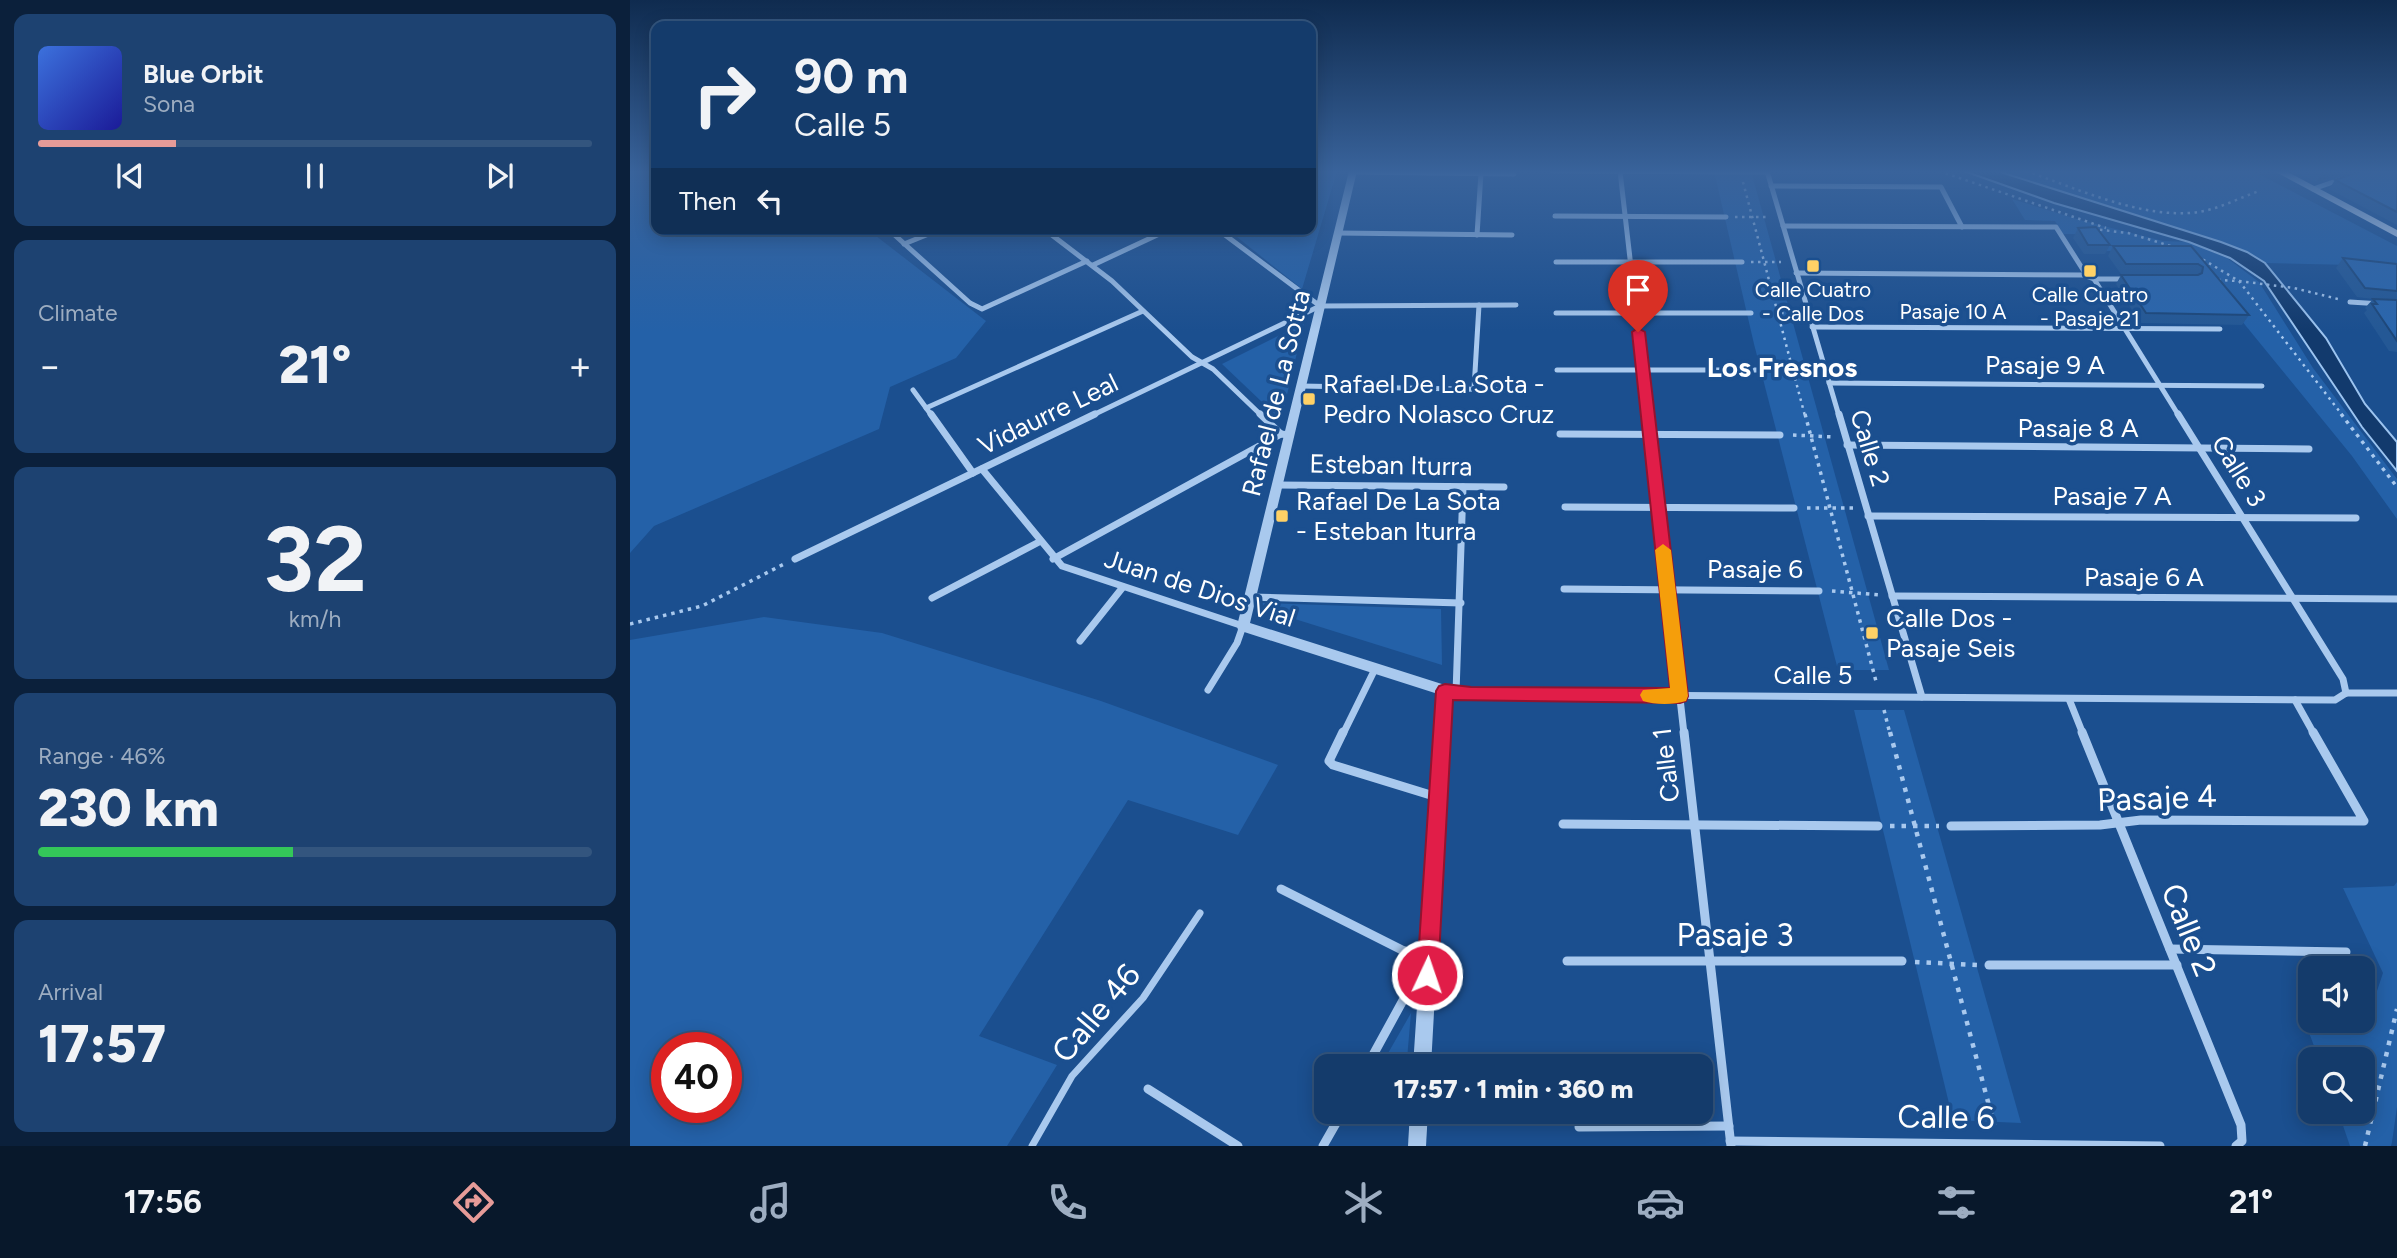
<!DOCTYPE html>
<html lang="en">
<head>
<meta charset="utf-8">
<style>
  body { margin:0; font-family:Figtree,sans-serif; background:#1d4271; color:#f1f3f6; height:100vh; display:flex; flex-direction:column; font-size:26px; white-space:nowrap }
  * { box-sizing:border-box; margin:0 }
  p { font-size:23px; color:#9dadc1 }
  .icon { flex:none; width:38px; height:38px; fill:none; stroke:currentColor; stroke-width:2; stroke-linecap:round; stroke-linejoin:round }
  .map { position:relative; flex:1; overflow:hidden }
  .panel { display:flex; flex-direction:column; gap:14px; padding:14px; background:#0b203b; width:630px }
  .panel>* { flex:none }
  .top-card { position:absolute; left:21px; top:21px; width:665px; height:214px; border-radius:14px; box-shadow:0 4px 18px #0003,0 0 0 2px #33557e; background:#143b6b; color:#f1f3f6; overflow:hidden }
  .fabs { position:absolute; left:1668px; top:956px; display:grid; gap:14px }
  .fabs a { display:grid; place-items:center; width:77px; height:77px; border-radius:14px; background:#143b6b; box-shadow:0 4px 18px #0003,0 0 0 2px #33557e; font-size:35px }
  .speed { position:absolute; left:21px; top:1032px; display:flex; gap:14px; font-size:35px; font-weight:700; text-align:center }
  .speed>* { display:grid; place-content:center; width:91px; height:91px; border-radius:50%; background:#143b6b; box-shadow:0 4px 18px #0003,0 0 0 2px #33557e; line-height:1 }
  .speed .limit { border:10px solid #d22; background:#fff; color:#111 }
  .pin { position:absolute; display:grid; place-items:center; width:60px; height:60px; color:#fff; margin:-72px -30px; border-radius:50% 50% 50% 0; rotate:-45deg; box-shadow:0 0 7px #0007 }
  .pin .icon { rotate:45deg }
  .me { position:absolute; width:77px; margin:-38px; rotate:3deg; stroke-linejoin:round; filter:drop-shadow(0 0 5px #0008) }
  .turn { display:flex; align-items:center; gap:24px; height:147px; padding:0 28px; font-size:32px }
  .turn .icon { width:91px; height:91px; stroke-width:2.5 }
  .turn b { display:block; font-size:49px; line-height:60px }
  .then { display:flex; align-items:center; height:66px; padding:0 28px; background:#0003; gap:14px; font-size:26px }
  .big { font-size:52px; font-weight:800; line-height:1.1 }
  .panel .widget { flex:1; display:flex; flex-direction:column; justify-content:center; gap:10px; min-width:0; padding:0 24px; border-radius:14px; background:#1d4271 }
  .panel .dial { align-items:center; gap:0 }
  .dial b { font-size:91px; line-height:1 }
  .song { display:flex; align-items:center; gap:21px }
  .cover { width:84px; height:84px; border-radius:10px; background:linear-gradient(135deg,hsl(220 70% 55%),hsl(240 70% 35%)) }
  .played { height:7px; border-radius:4px; background:linear-gradient(90deg,#e69b98 25%,#33557e 25%) }
  .keys { display:flex; justify-content:space-around; direction:ltr }
  .heat { display:flex; justify-content:space-between; align-items:center; font-size:38px; direction:ltr }
  .charge { height:10px; border-radius:5px; background:linear-gradient(90deg,#34c759 46%,#33557e 0) }
  .trip { position:absolute; left:684px; top:1054px; width:399px; height:70px; border-radius:14px; background:#143b6b; box-shadow:0 4px 18px #0003,0 0 0 2px #33557e; font-weight:800; line-height:70px; text-align:center }
  .menu { display:flex; height:112px; justify-content:space-around; align-items:center; background:#08182b; color:#9dadc1 }
  .menu .icon { width:49px; height:49px }
  .menu .active { color:#e69b98 }
  .menu b { font-size:32px; color:#f1f3f6 }
  main { display:flex; flex:1; min-height:0 }
  .map>svg:first-child { display:block }
  .green { fill:#2461a8; fill-rule:evenodd }
  .water { fill:#123a6d; stroke:#9cc4f0; stroke-width:2 }
  .lines { fill:none; stroke-linecap:round; stroke-linejoin:round }
  .path-far2 { stroke:#a9c9ee; stroke-width:2.5; stroke-dasharray:2.5 4.5; stroke-linecap:butt }
  .path-far1 { stroke:#a9c9ee; stroke-width:3.5; stroke-dasharray:3.5 5; stroke-linecap:butt }
  .path { stroke:#a9c9ee; stroke-width:4.5; stroke-dasharray:4.5 7; stroke-linecap:butt }
  .service { stroke:#a9c9ee; stroke-width:7 }
  .minor-far2 { stroke:#a9c9ee; stroke-width:5 }
  .minor-far1 { stroke:#a9c9ee; stroke-width:7 }
  .minor { stroke:#a9c9ee; stroke-width:9 }
  .tertiary { fill:#a9c9ee; fill-rule:evenodd }
  .secondary { fill:#d6e6fa; fill-rule:evenodd }
  .wall { fill:#245895 }
  .shaded-wall { fill:#1d4779 }
  .building { fill:#2a66ad; stroke:#1d4779; stroke-width:2 }
  .route { fill:#e11d48; stroke:#92132f; stroke-width:2 }
  .slow { fill:#f59e0b }
  .poi-dot { fill:#ffd166; stroke:#1b4f8f; stroke-width:2.5 }
  .labels { text-anchor:middle; stroke-width:7; stroke-linejoin:round; paint-order:stroke }
  .far-poi-label { font-size:21px; fill:#fff; stroke:#1b4f8f }
  .far-street-label { font-size:21px; fill:#fff; stroke:#1b4f8f }
  .street-label { font-size:26px; fill:#fff; stroke:#1b4f8f }
  .poi-label { font-size:26px; fill:#fff; stroke:#1b4f8f; text-anchor:start }
  .neighbourhood-label { font-size:28px; font-weight:bold; fill:#fff; stroke:#1b4f8f }
  .near-street-label { font-size:32px; fill:#fff; stroke:#1b4f8f }
</style>
</head>
<body>
<main>
<section class="panel">
<div class="widget">
<div class="song"><i class="cover"></i><div><b>Blue Orbit</b><p>Sona</p></div></div>
<div class="played"></div>
<div class="keys"><svg class="icon" aria-label="previous" viewBox="0 0 24 24"><path d="M18 5L8 12l10 7zM5 5v14"/></svg><svg class="icon" aria-label="pause" viewBox="0 0 24 24"><path d="M8 5v14M16 5v14"/></svg><svg class="icon" aria-label="next" viewBox="0 0 24 24"><path d="M6 5l10 7-10 7zM19 5v14"/></svg></div>
</div>
<div class="widget"><p>Climate</p>
<div class="heat"><a>−</a><b class="big">21°</b><a>+</a></div>
</div>
<div class="widget dial"><b>32</b><p>km/h</p></div>
<div class="widget"><p>Range · 46%</p><b class="big">230 km</b><div class="charge"></div></div>
<div class="widget"><p>Arrival</p><b class="big">17:57</b></div>
</section>
<div class="map">
<svg width="1767" height="1146" viewBox="0 0 1767 1146">
  <rect width="100%" height="100%" fill="#1b4f8f"/>
  <g class="green">
    <polygon points="0,171 26,171 26,229 237,229 356,321 326,358 260,387 249,429 24,526 0,553"/>
    <polygon points="691,171 707,171 672,289 597,229 681,229 681,175"/>
    <polygon points="1084,171 1121,171 1259,670 1208,670 1124,344"/>
    <polygon points="1367,171 1623,171 1767,246 1767,266 1635,263 1617,252"/>
    <polygon points="1382,199 1450,220 1533,241 1559,242 1597,258 1629,282 1683,368 1767,479 1767,519 1722,456 1558,255 1529,250 1475,251 1462,234 1433,234 1425,221 1395,220"/>
    <polygon points="674,323 651,420 592,364"/>
    <polygon points="631,603 811,609 812,665 633,609"/>
    <path d="M 134,617 L 252,633 L 471,701 L 648,765 L 608,835 L 498,800 L 349,1036 L 427,1065 L 377,1146 L 0,1146 L 0,640 ZM 37,1048 L 96,1048 L 96,1108 L 37,1108 Z"/>
    <polygon points="1224,710 1274,710 1391,1123 1323,1120"/>
    <polygon points="1767,882 1767,1107 1762,1142 1761,1146 1720,1146 1708,1111 1732,1111 1732,1059 1689,1059 1678,1030 1734,1030 1753,973 1713,888 1764,886"/>
    <polygon points="781,1013 777,1059 757,1055"/>
  </g>
  <polygon class="water" points="1334,171 1367,171 1591,242 1617,252 1635,263 1696,338 1735,404 1767,442 1767,471 1732,427 1634,281 1600,258 1559,242 1424,203"/>
  <g class="lines">
    <g class="path-far2">
      <polyline points="1309,171 1476,228"/>
      <path d="M 1396,171 C 1446,188 1514,220 1568,212 C 1589,209 1609,198 1629,191"/>
      <polyline points="1113,182 1175,416"/>
      <polyline points="1105,217 1139,217"/>
      <polyline points="1463,229 1498,233 1544,247"/>
      <polyline points="1567,256 1609,281 1664,288 1708,299"/>
      <polyline points="1121,262 1151,262"/>
      <polyline points="1588,280 1609,281 1713,416"/>
      <polyline points="1130,313 1168,313"/>
      <polyline points="1145,369 1183,363"/>
    </g>
    <g class="path-far1">
      <polyline points="1175,414 1247,685"/>
      <polyline points="1711,414 1767,487"/>
      <polyline points="1163,435 1204,437"/>
      <polyline points="1177,508 1225,508"/>
      <polyline points="1202,591 1250,595"/>
      <polyline points="0,624 72,606 156,563"/>
      <polyline points="1254,710 1260,734"/>
    </g>
    <g class="path">
      <polyline points="1260,732 1366,1132"/>
      <polyline points="1260,826 1309,826"/>
      <polyline points="1285,962 1347,965"/>
      <polyline points="1735,1146 1767,1009"/>
    </g>
    <polyline class="service" points="402,1146 442,1076 513,998 570,913"/>
    <g class="minor-far2">
      <polyline points="923,171 1137,172"/>
      <polyline points="990,171 1018,416"/>
      <polyline points="1137,171 1209,416"/>
      <polyline points="723,172 884,174"/>
      <polyline points="1141,186 1311,187 1332,227"/>
      <polyline points="1683,189 1712,179"/>
      <polyline points="925,216 1096,217"/>
      <polyline points="1153,226 1426,227 1457,276"/>
      <polyline points="258,229 340,303 352,309 457,261"/>
      <polyline points="414,229 482,281 562,357 583,369 632,416"/>
      <polyline points="587,229 690,306"/>
      <polyline points="708,233 882,235"/>
      <polyline points="847,235 851,173"/>
      <polyline points="274,244 311,229"/>
      <polyline points="926,262 1112,262"/>
      <polyline points="463,265 540,229"/>
      <polyline points="1166,273 1453,275 1464,279 1549,416"/>
      <polyline points="1464,279 1498,279"/>
      <polyline points="1720,302 1767,305"/>
      <polyline points="926,313 1121,313"/>
      <polyline points="1182,327 1590,329"/>
      <polyline points="927,370 1136,370"/>
      <polyline points="1199,383 1632,386"/>
      <polyline points="671,386 883,390"/>
      <polyline points="844,389 849,305"/>
      <polyline points="283,390 302,416"/>
      <polyline points="296,408 513,311"/>
      <polyline points="461,416 690,306 886,305"/>
    </g>
    <g class="minor-far1">
      <polyline points="301,414 343,473"/>
      <polyline points="630,414 651,434 659,435"/>
      <polyline points="1018,414 1054,734"/>
      <polyline points="1209,414 1292,697"/>
      <polyline points="1548,414 1713,679 1716,693"/>
      <polyline points="930,434 1150,435"/>
      <polyline points="1217,445 1679,449"/>
      <polyline points="352,469 432,566 613,626 607,643 578,690"/>
      <polyline points="647,485 874,487"/>
      <polyline points="935,507 1164,508"/>
      <polyline points="1238,516 1726,518"/>
      <polyline points="165,559 465,414"/>
      <polyline points="423,559 651,434"/>
      <polyline points="934,589 1189,591"/>
      <polyline points="1262,596 1767,599"/>
      <polyline points="620,597 831,603"/>
      <polyline points="302,598 409,542"/>
      <polyline points="450,641 493,587"/>
      <polyline points="815,691 841,694 1705,700 1716,693"/>
      <polyline points="826,693 833,487"/>
      <polyline points="1716,693 1767,693"/>
      <polyline points="1439,699 1453,734"/>
      <polyline points="1665,700 1684,734"/>
      <polyline points="713,734 745,669"/>
    </g>
    <g class="minor">
      <polyline points="713,732 699,761 703,765 807,797"/>
      <polyline points="1054,732 1101,1146"/>
      <polyline points="1452,732 1611,1125 1612,1141 1606,1146"/>
      <polyline points="933,824 1248,826"/>
      <polyline points="1321,826 1470,825 1511,820 1734,821 1683,732"/>
      <polyline points="651,889 772,950 784,954 798,953"/>
      <polyline points="1540,949 1716,952"/>
      <polyline points="937,961 1272,961"/>
      <polyline points="1359,965 1547,965"/>
      <polyline points="737,1066 794,962"/>
      <polyline points="518,1089 608,1146"/>
      <polyline points="949,1127 1099,1126"/>
      <polyline points="1100,1141 1530,1146"/>
      <polyline points="693,1146 713,1111"/>
    </g>
    <g class="tertiary">
      <polygon points="719,171 727,171 620,623 815,685 820,687 822,691 801,1066 783,1066 808,694 608,630 607,626"/>
      <polygon points="780,1111 798,1111 796,1146 778,1146"/>
    </g>
    <polygon class="secondary" points="1644,171 1656,171 1767,230 1767,237"/>
  </g>
  <g class="wall">
    <polygon points="1664,171 1724,171 1686,182"/>
    <polygon points="1731,171 1767,171 1767,225 1699,189 1705,180"/>
    <polygon points="1448,228 1480,245 1475,254 1454,254 1443,238"/>
    <polygon points="1483,246 1561,246 1619,315 1612,325 1510,323 1486,284 1491,275 1563,275 1562,274 1491,274 1478,256"/>
    <polygon points="1713,258 1767,264 1767,352 1759,351 1734,313 1737,310 1735,308 1743,299 1727,297 1706,268"/>
  </g>
  <polygon class="shaded-wall" points="1700,171 1724,171 1686,182 1692,173"/>
  <g class="building">
    <polygon points="1731,171 1762,171 1767,173 1767,212 1705,180"/>
    <polygon points="1466,227 1480,245 1458,245 1448,228"/>
    <polygon points="1483,246 1561,246 1619,315 1516,313 1491,275 1568,275 1572,273 1573,267 1568,264 1496,264"/>
    <polygon points="1713,258 1767,264 1767,291 1735,288"/>
    <polygon points="1743,299 1767,300 1767,341 1742,304 1747,304"/>
  </g>
  <linearGradient id="sky" x2="0" y2="1"><stop stop-color="#0f2b4f"/><stop offset="0.52" stop-color="#39639b"/><stop offset="1" stop-color="#39639b" stop-opacity="0"/></linearGradient>
  <rect width="1767" height="331" fill="url(#sky)"/>
  <polygon class="route" points="1008,328 1015,332 1058,696 1056,701 1050,703 823,700 808,975 805,983 797,986 790,983 787,975 806,691 809,686 815,684 841,687 1040,688 1002,332"/>
  <path class="slow" d="M 1033,544 L 1041,550 L 1058,696 L 1056,701 C 1044,705 1025,705 1013,701 L 1010,695 L 1013,690 L 1040,688 L 1025,550 Z"/>
  <g class="poi-dot">
    <rect x="1176" y="259" width="14" height="14" rx="3.5"/>
    <rect x="1453" y="264" width="14" height="14" rx="3.5"/>
    <rect x="672" y="392" width="14" height="14" rx="3.5"/>
    <rect x="645" y="509" width="14" height="14" rx="3.5"/>
    <rect x="1235" y="626" width="14" height="14" rx="3.5"/>
  </g>
  <g class="labels">
    <g class="far-poi-label">
      <text x="1183" y="297">Calle Cuatro<tspan x="1183" dy="24">- Calle Dos</tspan></text>
      <text x="1460" y="302">Calle Cuatro<tspan x="1460" dy="24">- Pasaje 21</tspan></text>
    </g>
    <g class="far-street-label">
      <text x="1323" y="319">Pasaje 10 A</text>
    </g>
    <g class="street-label">
      <text x="1415" y="374">Pasaje 9 A</text>
      <text transform="translate(646 393) rotate(-76)" y="9">Rafael de La Sotta</text>
      <text transform="translate(418 414) rotate(-26)" y="9">Vidaurre Leal</text>
      <text x="1448" y="437">Pasaje 8 A</text>
      <text transform="translate(1240 448) rotate(73)" y="9">Calle 2</text>
      <text transform="translate(761 465) rotate(1)" y="9">Esteban Iturra</text>
      <text transform="translate(1609 471) rotate(58)" y="9">Calle 3</text>
      <text x="1482" y="505">Pasaje 7 A</text>
      <text x="1125" y="578">Pasaje 6</text>
      <text x="1514" y="586">Pasaje 6 A</text>
      <text transform="translate(570 588) rotate(18)" y="9">Juan de Dios Vial</text>
      <text x="1183" y="684">Calle 5</text>
      <text transform="translate(1036 765) rotate(-97)" y="9">Calle 1</text>
    </g>
    <g class="poi-label">
      <text x="693" y="393">Rafael De La Sota -<tspan x="693" dy="30">Pedro Nolasco Cruz</tspan></text>
      <text x="666" y="510">Rafael De La Sota<tspan x="666" dy="30">- Esteban Iturra</tspan></text>
      <text x="1256" y="627">Calle Dos -<tspan x="1256" dy="30">Pasaje Seis</tspan></text>
    </g>
    <g class="neighbourhood-label">
      <text x="1152" y="377">Los Fresnos</text>
    </g>
    <g class="near-street-label">
      <text transform="translate(1527 798) rotate(-2)" y="11">Pasaje 4</text>
      <text transform="translate(1559 930) rotate(68)" y="11">Calle 2</text>
      <text x="1105" y="946">Pasaje 3</text>
      <text transform="translate(466 1013) rotate(-50)" y="11">Calle 46</text>
      <text transform="translate(1316 1117) rotate(1)" y="11">Calle 6</text>
    </g>
  </g>
</svg>
<div class="fabs">
<a><svg class="icon" aria-label="sound" viewBox="0 0 24 24"><path d="M4 9h4l5-4v14l-5-4H4zM17 9q2 3 0 6"/></svg></a>
<a><svg class="icon" aria-label="search" viewBox="0 0 24 24"><circle cx="10" cy="10" r="6"/><path d="M15 15l6 6"/></svg></a>
</div>
<div class="speed"><div class="limit">40</div></div>
<div class="pin" style="left:1008px;top:332px;background:#d93025"><svg class="icon" aria-label="arrive" viewBox="0 0 24 24"><path d="M6 21V4h12l-3 4 3 4H6"/></svg></div>
<svg class="me" style="left:797px;top:975px" viewBox="-20 -20 40 40"><circle r="17" fill="#e11d48" stroke="#fff" stroke-width="3"/><path d="M0-11L8 9 0 5-8 9z" fill="#fff"/></svg>
<div class="trip">17:57 · 1 min · 360 m</div>
<div class="top-card">
<div class="turn"><svg class="icon" aria-label="right" viewBox="0 0 24 24"><path d="M7 20v-9h11M14 6l5 5-5 5"/></svg><div><b>90 m</b>Calle 5</div></div>
<div class="then">Then<svg class="icon" aria-label="left" viewBox="0 0 24 24"><path d="M17 20v-9H6M10 6l-5 5 5 5"/></svg></div>
</div>
</div>
</main>
<nav class="menu">
<b>17:56</b>
<svg class="icon active" aria-label="directions" viewBox="0 0 24 24"><path d="M12 3l9 9-9 9-9-9zM9 14v-3h6M13 9l2 2-2 2"/></svg>
<svg class="icon" aria-label="music" viewBox="0 0 24 24"><path d="M9 18V5l10-2v13"/><circle cx="6" cy="18" r="3"/><circle cx="16" cy="16" r="3"/></svg>
<svg class="icon" aria-label="phone" viewBox="0 0 24 24"><path d="M5 4h4l2 5-3 2q2 4 5 5l2-3 5 2v4C11 20 4 13 5 4z"/></svg>
<svg class="icon" aria-label="climate" viewBox="0 0 24 24"><path d="M12 3v18M4 7l16 10M4 17L20 7"/></svg>
<svg class="icon" aria-label="car" viewBox="0 0 24 24"><path d="M5 17H2v-5l4-1 3-4h7l3 4 3 1v5h-3M9 17h6M6 11h13"/><circle cx="7" cy="17" r="2"/><circle cx="17" cy="17" r="2"/></svg>
<svg class="icon" aria-label="filters" viewBox="0 0 24 24"><path d="M4 7h16M4 17h16"/><circle cx="9" cy="7" r="2"/><circle cx="15" cy="17" r="2"/></svg>
<b>21°</b>
</nav>
</body>
</html>
